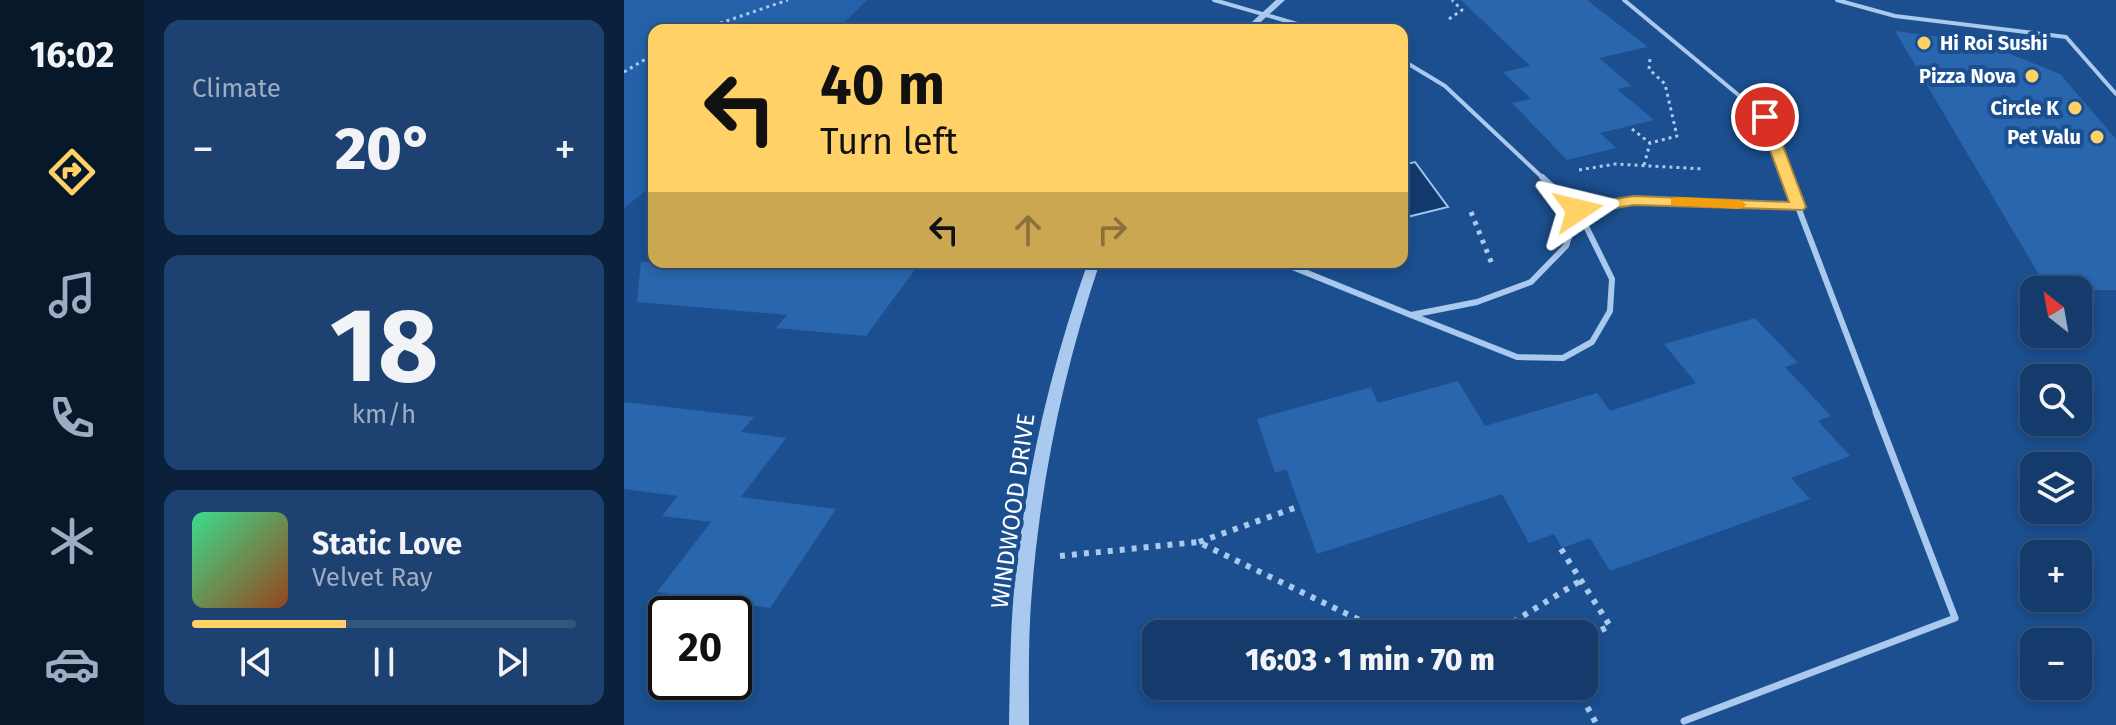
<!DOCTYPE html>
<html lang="en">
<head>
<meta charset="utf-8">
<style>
  body { margin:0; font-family:"Fira Sans",sans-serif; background:#1d4271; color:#f1f3f6; height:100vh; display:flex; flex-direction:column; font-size:30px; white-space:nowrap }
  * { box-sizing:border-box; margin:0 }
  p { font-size:26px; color:#9dadc1 }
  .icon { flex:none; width:44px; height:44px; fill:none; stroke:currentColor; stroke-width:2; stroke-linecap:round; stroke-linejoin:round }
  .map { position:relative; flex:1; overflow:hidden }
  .drawer { display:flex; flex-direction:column; gap:20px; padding:20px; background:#0b203b; width:480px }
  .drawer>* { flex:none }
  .banner { position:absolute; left:24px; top:24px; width:760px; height:244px; border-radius:16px; box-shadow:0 4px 12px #0003,0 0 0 2px #33557e; background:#ffd166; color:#111; overflow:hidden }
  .needle { width:52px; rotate:329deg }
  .fabs { position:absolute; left:1396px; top:276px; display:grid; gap:16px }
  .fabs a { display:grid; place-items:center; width:72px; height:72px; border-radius:16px; background:#143b6b; box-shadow:0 4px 12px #0003,0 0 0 2px #33557e; font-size:40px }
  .speed { position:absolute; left:24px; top:596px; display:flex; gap:16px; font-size:40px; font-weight:700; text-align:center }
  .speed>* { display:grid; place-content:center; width:104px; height:104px; border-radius:50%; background:#143b6b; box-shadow:0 4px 12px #0003,0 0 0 2px #33557e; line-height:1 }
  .speed .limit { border:4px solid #111; border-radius:12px; background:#fff; color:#111 }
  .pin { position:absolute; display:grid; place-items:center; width:68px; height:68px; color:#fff; margin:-34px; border:4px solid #fff; border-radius:50%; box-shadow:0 2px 8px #0007 }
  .me { position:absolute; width:88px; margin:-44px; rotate:80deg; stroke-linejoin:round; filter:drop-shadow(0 0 6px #0008) }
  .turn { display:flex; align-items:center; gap:28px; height:168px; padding:0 40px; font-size:36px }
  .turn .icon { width:104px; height:104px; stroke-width:2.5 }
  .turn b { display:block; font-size:56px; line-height:68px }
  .lanes { display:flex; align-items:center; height:76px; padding:0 40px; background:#0003; justify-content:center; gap:40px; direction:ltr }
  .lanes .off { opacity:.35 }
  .big { font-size:60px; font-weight:800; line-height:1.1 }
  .drawer .card { flex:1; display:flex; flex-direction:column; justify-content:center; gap:12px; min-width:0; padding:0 28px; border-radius:16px; background:#1d4271 }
  .drawer .dial { align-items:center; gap:0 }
  .dial b { font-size:104px; line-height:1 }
  .song { display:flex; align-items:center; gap:24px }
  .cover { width:96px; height:96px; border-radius:12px; background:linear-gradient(135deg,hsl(150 70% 55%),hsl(20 70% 35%)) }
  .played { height:8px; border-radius:4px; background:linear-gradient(90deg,#ffd166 40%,#33557e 40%) }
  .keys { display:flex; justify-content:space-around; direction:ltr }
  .heat { display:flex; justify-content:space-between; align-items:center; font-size:44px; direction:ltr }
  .trip { position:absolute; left:518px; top:620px; width:456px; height:80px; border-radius:16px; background:#143b6b; box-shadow:0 4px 12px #0003,0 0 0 2px #33557e; font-weight:800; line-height:80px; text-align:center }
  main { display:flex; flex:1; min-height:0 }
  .tabs { display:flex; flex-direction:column; width:144px; justify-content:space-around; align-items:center; background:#08182b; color:#9dadc1 }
  .tabs .icon { width:56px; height:56px }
  .tabs .current { color:#ffd166 }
  .tabs b { font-size:36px; color:#f1f3f6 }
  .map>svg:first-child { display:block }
  .green { fill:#2461a8 }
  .water { fill:#123a6d; stroke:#9cc4f0; stroke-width:2 }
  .building { fill:#2a66ad }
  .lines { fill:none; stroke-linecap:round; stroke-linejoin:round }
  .path-far2 { stroke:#a9c9ee; stroke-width:3; stroke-dasharray:3 4; stroke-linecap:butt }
  .path-far1 { stroke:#a9c9ee; stroke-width:5; stroke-dasharray:4 6; stroke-linecap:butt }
  .path { stroke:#a9c9ee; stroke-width:6; stroke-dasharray:5 7; stroke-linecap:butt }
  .service-far2 { stroke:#a9c9ee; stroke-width:4 }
  .service-far1 { stroke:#a9c9ee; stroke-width:6 }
  .service { stroke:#a9c9ee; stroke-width:7 }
  .tertiary { fill:#a9c9ee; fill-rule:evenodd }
  .route { fill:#ffd166; stroke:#a68842; stroke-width:2 }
  .slow { fill:#f59e0b }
  .poi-dot { fill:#ffd166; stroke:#1b4f8f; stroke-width:3 }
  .labels { text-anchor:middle; stroke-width:8; stroke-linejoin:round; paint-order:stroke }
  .far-poi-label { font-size:20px; font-weight:bold; fill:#fff; stroke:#1b4f8f; text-anchor:end }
  .street-label { font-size:24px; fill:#fff; stroke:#1b4f8f }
</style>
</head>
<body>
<main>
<nav class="tabs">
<b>16:02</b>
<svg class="icon current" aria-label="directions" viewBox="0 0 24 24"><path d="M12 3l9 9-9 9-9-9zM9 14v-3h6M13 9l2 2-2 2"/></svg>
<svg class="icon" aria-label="music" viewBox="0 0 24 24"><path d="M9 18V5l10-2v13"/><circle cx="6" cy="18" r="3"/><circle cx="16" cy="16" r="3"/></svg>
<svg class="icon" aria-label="phone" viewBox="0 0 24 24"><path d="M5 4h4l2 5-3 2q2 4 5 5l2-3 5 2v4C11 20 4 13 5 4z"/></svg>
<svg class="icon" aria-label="climate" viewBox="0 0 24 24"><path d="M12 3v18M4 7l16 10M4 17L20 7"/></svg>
<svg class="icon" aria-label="car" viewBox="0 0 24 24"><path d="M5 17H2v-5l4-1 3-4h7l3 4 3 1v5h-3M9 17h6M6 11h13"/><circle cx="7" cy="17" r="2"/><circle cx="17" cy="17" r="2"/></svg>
</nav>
<section class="drawer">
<div class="card"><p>Climate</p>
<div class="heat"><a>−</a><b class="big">20°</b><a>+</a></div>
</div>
<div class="card dial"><b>18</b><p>km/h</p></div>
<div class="card">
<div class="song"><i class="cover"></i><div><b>Static Love</b><p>Velvet Ray</p></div></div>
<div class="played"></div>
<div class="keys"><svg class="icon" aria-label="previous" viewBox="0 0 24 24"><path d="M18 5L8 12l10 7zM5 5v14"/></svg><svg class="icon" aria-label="pause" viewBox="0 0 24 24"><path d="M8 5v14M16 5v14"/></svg><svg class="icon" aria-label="next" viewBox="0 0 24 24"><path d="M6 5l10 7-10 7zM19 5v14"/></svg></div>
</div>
</section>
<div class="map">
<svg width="1492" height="725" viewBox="0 0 1492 725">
  <rect width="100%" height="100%" fill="#1b4f8f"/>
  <polygon class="green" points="0,0 243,0 213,30 30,30 30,184 0,208"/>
  <polygon class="water" points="791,162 824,207 783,217 778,210 778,165"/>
  <g class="building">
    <polygon points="837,0 963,0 1024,47 975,58 1008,86 993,89 1030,120 976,133 992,148 943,160 888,103 907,99 879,72 906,66"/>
    <polygon points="1271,31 1356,42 1436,74 1492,139 1492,290 1424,290"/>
    <polygon points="17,262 235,262 293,267 242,336 152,328 163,315 13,302"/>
    <polygon points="1131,318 1174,363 1161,367 1207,416 1194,421 1226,456 1167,478 1186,499 986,571 966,538 938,548 930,534 905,543 878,494 693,554 662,469 651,473 633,419 747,387 754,403 834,381 861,426 973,393 986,411 1072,383 1040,344"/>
    <polygon points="0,402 130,417 117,432 162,438 117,497 212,509 146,608 33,592 87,522 38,516 54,496 0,489"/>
  </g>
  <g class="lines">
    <g class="path-far2">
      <polyline points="825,19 838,10 828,0"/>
      <polyline points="76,30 164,0"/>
      <polyline points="0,72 30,54"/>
      <polyline points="1008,129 1026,143"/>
      <polyline points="1020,165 1026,143 1053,136 1041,84 1025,69 1026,59"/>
      <polyline points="955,170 991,164 1080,169"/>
    </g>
    <polyline class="path-far1" points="847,212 868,264"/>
    <g class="path">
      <polyline points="575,542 676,506"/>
      <polyline points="937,549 986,626 960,638"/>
      <polyline points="436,556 574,542 752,628 889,622 907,634"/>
      <polyline points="889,622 956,581"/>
      <polyline points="952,686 973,725"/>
    </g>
    <g class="service-far2">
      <polyline points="590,0 694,30"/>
      <polyline points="1000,0 1141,117 1164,179"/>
      <polyline points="1213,0 1271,16 1442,37 1492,94"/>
      <polyline points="778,60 821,86 920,179"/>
    </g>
    <g class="service-far1">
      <polyline points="1163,177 1174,207"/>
      <polyline points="656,262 787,315 853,302 907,282 942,246 954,210 918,177"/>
      <polyline points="787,315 893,357 939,358 968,342 986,311 988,279 954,210 1010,200 1174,207 1253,414"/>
    </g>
    <polyline class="service" points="1060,721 1331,618 1252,412"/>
    <g class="tertiary">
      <polygon points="652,0 661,0 628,30 619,30"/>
      <path d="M 464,262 L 476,262 C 440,369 417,478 408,590 C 404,635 405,680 405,725 L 385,725 C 386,680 386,635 390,590 C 401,478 426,369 464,262 Z"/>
    </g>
  </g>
  <polygon class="route" points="1141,113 1148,117 1182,207 1179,210 1010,205 954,214 946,210 954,205 1010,196 1165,202 1134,117"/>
  <polygon class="slow" points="1052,197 1116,200 1123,205 1116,209 1047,205 1047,199"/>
  <g class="poi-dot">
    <circle cx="1300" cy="43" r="8"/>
    <circle cx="1408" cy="76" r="8"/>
    <circle cx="1451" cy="108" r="8"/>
    <circle cx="1473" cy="137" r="8"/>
  </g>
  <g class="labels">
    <g class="far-poi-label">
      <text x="1316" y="50" text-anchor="start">Hi Roi Sushi</text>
      <text x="1392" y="83">Pizza Nova</text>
      <text x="1435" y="115">Circle K</text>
      <text x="1457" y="144">Pet Valu</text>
    </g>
    <g class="street-label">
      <text transform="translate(389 511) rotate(-82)" y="8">WINDWOOD DRIVE</text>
    </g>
  </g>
</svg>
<div class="fabs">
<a><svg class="needle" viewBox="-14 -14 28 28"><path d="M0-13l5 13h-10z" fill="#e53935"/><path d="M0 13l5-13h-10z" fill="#9dadc1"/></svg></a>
<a><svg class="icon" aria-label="search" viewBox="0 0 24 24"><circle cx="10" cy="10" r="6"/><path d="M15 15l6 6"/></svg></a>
<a><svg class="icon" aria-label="layers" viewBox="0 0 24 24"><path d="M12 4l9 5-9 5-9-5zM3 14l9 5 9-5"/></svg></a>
<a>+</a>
<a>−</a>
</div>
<div class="speed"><div class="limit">20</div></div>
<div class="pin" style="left:1141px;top:117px;background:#d93025"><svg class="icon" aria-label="arrive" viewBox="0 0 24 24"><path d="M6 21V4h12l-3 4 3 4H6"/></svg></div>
<svg class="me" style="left:954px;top:210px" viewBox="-20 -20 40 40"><path d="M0-17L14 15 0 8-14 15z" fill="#ffd166" stroke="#fff" stroke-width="4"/></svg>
<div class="trip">16:03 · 1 min · 70 m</div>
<div class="banner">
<div class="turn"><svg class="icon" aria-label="left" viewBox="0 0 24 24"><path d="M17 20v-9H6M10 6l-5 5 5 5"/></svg><div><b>40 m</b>Turn left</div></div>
<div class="lanes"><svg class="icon" aria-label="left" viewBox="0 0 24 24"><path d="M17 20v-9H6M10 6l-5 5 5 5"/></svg><svg class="icon off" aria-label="ahead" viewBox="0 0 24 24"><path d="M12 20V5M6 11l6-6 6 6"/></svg><svg class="icon off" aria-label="right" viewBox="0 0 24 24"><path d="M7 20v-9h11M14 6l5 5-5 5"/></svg></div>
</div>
</div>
</main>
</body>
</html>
